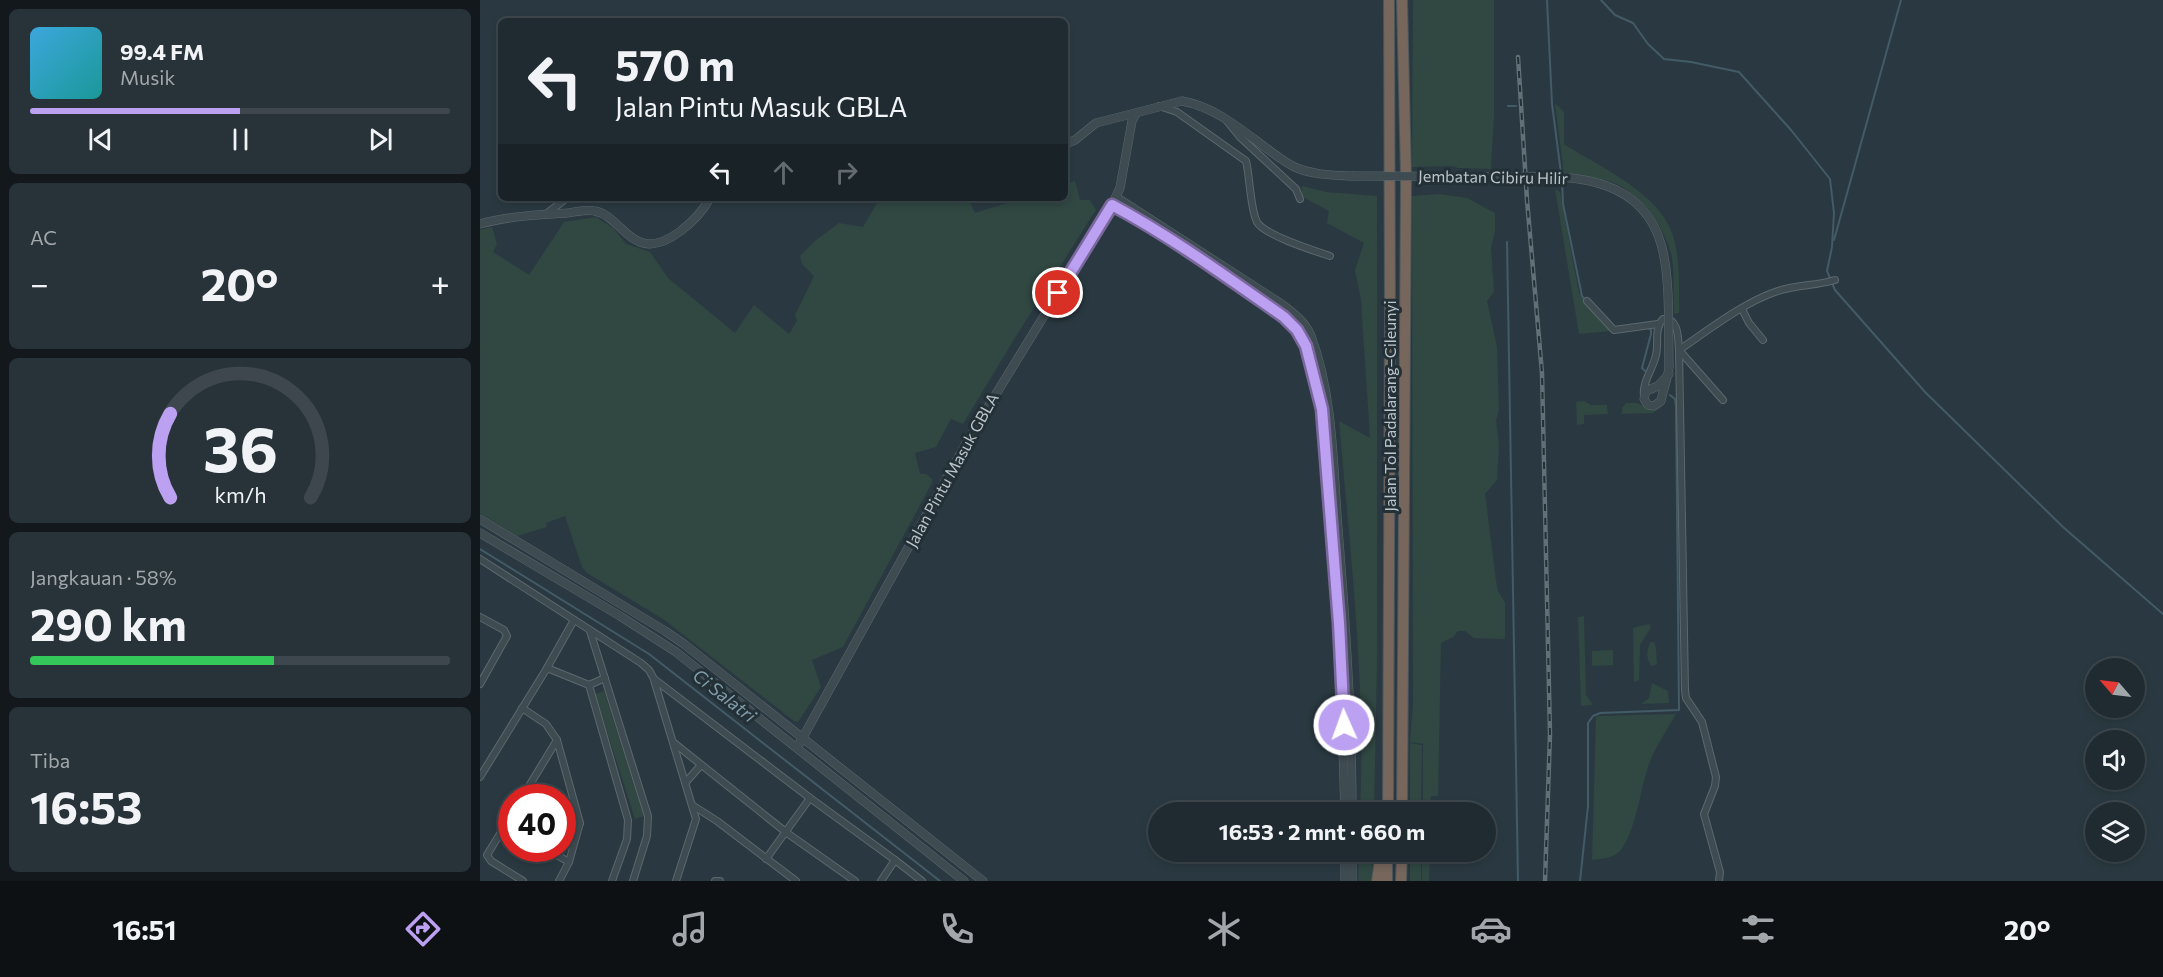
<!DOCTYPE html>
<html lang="id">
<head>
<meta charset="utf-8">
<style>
  body { margin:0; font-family:Commissioner,sans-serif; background:#283339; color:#f1f3f6; height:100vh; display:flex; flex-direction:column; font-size:22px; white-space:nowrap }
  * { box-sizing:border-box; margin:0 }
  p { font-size:20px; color:#a2a7ab }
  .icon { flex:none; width:33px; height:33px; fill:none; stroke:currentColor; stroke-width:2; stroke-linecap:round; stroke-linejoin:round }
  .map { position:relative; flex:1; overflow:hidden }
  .panel { display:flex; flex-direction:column; gap:9px; padding:9px; background:#12181b; width:480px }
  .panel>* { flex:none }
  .top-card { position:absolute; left:18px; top:18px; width:570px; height:183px; border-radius:9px; box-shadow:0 3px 9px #0003,0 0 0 2px #3d474d; background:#202b31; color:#f1f3f6; overflow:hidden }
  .needle { width:39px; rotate:298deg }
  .controls { position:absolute; left:1605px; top:658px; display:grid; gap:12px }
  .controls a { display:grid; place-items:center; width:60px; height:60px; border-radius:50%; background:#202b31; box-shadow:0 3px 9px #0003,0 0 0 2px #3d474d; font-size:30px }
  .speed { position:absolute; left:18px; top:784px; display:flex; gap:12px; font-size:30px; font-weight:700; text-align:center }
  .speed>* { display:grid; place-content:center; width:78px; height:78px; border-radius:50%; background:#202b31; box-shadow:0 3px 9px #0003,0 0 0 2px #3d474d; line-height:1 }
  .speed .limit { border:9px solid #d22; background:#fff; color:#111 }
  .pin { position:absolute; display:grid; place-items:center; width:51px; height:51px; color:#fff; margin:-26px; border:3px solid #fff; border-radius:50%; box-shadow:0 2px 6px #0007 }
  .me { position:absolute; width:66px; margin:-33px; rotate:358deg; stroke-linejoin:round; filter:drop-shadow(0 0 4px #0008) }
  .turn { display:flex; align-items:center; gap:21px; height:126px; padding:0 18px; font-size:27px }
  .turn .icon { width:78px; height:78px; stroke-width:2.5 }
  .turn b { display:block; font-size:42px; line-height:51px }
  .lanes { display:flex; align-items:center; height:57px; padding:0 18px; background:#0003; justify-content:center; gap:30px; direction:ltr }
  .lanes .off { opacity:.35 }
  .big { font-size:45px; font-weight:700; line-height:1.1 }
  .panel .widget { flex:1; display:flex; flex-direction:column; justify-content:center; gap:9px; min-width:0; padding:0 21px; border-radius:9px; background:#283339 }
  .panel .dial { align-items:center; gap:0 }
  .dial svg { height:156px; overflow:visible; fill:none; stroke:#3d474d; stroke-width:7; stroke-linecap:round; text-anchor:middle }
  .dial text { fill:#f1f3f6; stroke:none }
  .song { display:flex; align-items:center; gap:18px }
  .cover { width:72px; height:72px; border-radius:9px; background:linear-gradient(135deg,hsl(200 70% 55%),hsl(180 70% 35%)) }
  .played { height:6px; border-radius:3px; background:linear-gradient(90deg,#bca0f2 50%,#3d474d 50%) }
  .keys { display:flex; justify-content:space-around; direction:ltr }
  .heat { display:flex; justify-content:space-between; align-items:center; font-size:33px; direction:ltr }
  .charge { height:9px; border-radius:4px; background:linear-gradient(90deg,#34c759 58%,#3d474d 0) }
  .trip { position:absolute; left:668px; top:802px; width:348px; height:60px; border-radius:30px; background:#202b31; box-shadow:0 3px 9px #0003,0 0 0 2px #3d474d; font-weight:700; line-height:60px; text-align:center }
  .tab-bar { display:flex; height:96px; justify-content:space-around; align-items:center; background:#0d1114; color:#a2a7ab }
  .tab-bar .icon { width:42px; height:42px }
  .tab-bar .active { color:#bca0f2 }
  .tab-bar b { font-size:27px; color:#f1f3f6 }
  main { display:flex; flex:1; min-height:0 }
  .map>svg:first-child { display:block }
  .green { fill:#304742 }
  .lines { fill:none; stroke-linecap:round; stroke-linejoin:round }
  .stream { stroke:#425b67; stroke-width:2 }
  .minor-casing { stroke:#5c686e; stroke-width:8 }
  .tertiary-casing { stroke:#5c686e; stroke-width:9 }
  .motorway-casing { stroke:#49555b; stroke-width:12 }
  .minor { stroke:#3e4b51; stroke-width:6 }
  .tertiary { stroke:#3e4b51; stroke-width:8 }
  .motorway { stroke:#76665c; stroke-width:10 }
  .rail-casing { stroke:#617077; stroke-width:4.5 }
  .rail { stroke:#233036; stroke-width:2; stroke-dasharray:7; stroke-linecap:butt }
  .tertiary-bridge-casing { stroke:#5c686e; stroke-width:9; stroke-linecap:butt }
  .tertiary-bridge { stroke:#3e4b51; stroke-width:8 }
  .route-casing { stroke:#7a689d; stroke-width:15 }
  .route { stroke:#bca0f2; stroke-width:10 }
  .labels { text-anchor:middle; stroke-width:6; stroke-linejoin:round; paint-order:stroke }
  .street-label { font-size:16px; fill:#bbc5cb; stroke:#233036 }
  .water-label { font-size:18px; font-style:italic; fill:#809caa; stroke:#233036 }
</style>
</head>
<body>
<main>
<section class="panel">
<div class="widget">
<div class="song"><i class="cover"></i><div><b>99.4 FM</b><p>Musik</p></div></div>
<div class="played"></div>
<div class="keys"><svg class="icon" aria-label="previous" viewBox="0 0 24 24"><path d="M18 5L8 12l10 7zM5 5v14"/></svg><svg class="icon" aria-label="pause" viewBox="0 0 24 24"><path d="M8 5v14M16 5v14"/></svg><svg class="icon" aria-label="next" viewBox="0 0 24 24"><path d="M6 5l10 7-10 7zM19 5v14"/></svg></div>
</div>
<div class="widget"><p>AC</p>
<div class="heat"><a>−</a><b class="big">20°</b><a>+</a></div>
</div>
<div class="widget dial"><svg viewBox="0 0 100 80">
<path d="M14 69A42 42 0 1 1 86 69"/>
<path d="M14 69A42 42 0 0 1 14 26" stroke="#bca0f2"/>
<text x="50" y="56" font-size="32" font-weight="700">36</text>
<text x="50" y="72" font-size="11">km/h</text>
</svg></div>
<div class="widget"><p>Jangkauan · 58%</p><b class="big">290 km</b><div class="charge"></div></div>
<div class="widget"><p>Tiba</p><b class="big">16:53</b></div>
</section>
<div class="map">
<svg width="1683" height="881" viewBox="0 0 1683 881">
  <rect width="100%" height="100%" fill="#2a3941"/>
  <g class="green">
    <polygon points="933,0 1014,0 1014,115 1011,169 978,168 973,166 932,167"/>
    <path d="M 1075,103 L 1084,112 L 1084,144 C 1121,168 1186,195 1195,243 C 1200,266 1199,290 1199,313 L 1194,314 C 1193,295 1195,271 1191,253 C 1184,227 1160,193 1134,183 C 1119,177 1101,176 1084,174 Z"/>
    <polygon points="595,181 600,200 610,200 616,210 612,216 538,333 483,424 471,419 456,447 435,453 440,474 446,474 452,479 452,483 363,647 332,660 341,687 318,722 314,721 183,619 107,573 102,567 85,516 66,523 67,527 37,536 0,513 0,230 12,227 17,244 13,252 49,275 84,222 116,217 133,228 146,244 170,252 188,278 255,333 274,305 309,334 317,321 315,315 334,276 322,264 320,256 336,240 359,223 383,227 400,198 488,198 495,213 543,198 585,198 585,184"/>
    <path d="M 822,186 L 846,192 L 897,196 L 897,666 L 894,813 L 880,813 C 886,682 870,551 859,421 L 890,438 L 881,300 L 875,270 L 884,243 L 847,223 L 849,211 L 821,196 Z"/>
    <polygon points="1075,189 1080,192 1099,293 1132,331 1099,334"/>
    <polygon points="959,194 987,198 1015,213 1015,231 1011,248 1014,292 1007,301 1017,347 1019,410 1016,420 1019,445 1017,480 1005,494 1016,581 1018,591 1025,603 1025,639 994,638 985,631 978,631 973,637 961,643 958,796 951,796 950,813 943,813 943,744 930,742 933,705 932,196"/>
    <polygon points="1104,401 1111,405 1127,405 1128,414 1104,415 1104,424 1097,425 1096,402"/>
    <polygon points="1146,403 1157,403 1173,410 1174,413 1142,414 1142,408"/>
    <polygon points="1104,616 1106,695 1113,705 1101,706 1098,617"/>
    <polygon points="1169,624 1171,626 1170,629 1160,645 1159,680 1154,682 1153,628"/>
    <path d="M 1171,642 L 1174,642 L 1176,648 L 1177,664 L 1172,666 C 1166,662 1166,647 1171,642 Z"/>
    <polygon points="1133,650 1133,665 1112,666 1112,651"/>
    <polygon points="1172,683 1188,691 1189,703 1161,704 1169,698"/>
    <polygon points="124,691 164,816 155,819 115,694"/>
    <path d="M 1196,714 C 1187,730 1176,746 1169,764 C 1161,786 1155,836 1139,852 C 1132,858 1121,859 1112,860 L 1116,717 L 1119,716 Z"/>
    <polygon points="930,743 942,745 941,813 930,813"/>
    <polygon points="879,852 893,852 892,881 878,881"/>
    <rect x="930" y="852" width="11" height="29"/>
    <polygon points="942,852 950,852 949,881 942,881"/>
  </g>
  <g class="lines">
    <g class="stream">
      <polyline points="1067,0 1072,104 1082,181 1083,204 1102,296 1107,302"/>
      <polyline points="1121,0 1135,15 1153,23 1168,44 1184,59 1211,62 1259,72 1311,130 1350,179 1354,213 1352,247 1347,271 1355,290 1445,392 1583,527 1683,614"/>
      <polyline points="1028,106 1036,106"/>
      <polyline points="1354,240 1421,0"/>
      <polyline points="1027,242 1038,881"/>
      <polyline points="1165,371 1162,368 1171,334 1171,330 1168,328"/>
      <polyline points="0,549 169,654 460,881"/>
      <polyline points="1100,881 1108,806 1108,723 1113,716 1120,713 1199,710 1196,407 1195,399 1190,395"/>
    </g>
    <defs>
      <g id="minor">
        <path d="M 679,106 L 697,112 L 766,161 C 770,177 770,208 777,222 C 784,235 835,251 850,256"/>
        <polyline points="747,121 760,137 816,189 820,199"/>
        <polyline points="66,214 87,198"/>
        <polyline points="1107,301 1134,330 1178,324"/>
        <polyline points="1262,309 1269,323 1283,340"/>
        <path d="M 1164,396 C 1162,382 1173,369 1176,355 C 1179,343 1174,328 1183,319 C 1199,318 1198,338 1199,350 L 1205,690 L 1206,698 L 1222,722 L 1236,777 L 1235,786 L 1224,814 L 1240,872 L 1239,881"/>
        <path d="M 1243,400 L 1199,350 C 1227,331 1263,303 1295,292 C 1314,285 1335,286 1355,280"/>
        <polyline points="0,559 161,663 169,670 174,679 330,798"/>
        <polyline points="0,617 24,630 27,636 0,684"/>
        <polyline points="110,631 168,816 167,836 153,881"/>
        <polyline points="67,668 109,685 125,678"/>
        <polyline points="174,680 216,819 196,881"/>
        <polyline points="109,685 148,820 147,839 132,881"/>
        <polyline points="42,708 66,724 77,740 46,791 58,798"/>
        <polyline points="77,740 100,823"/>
        <polyline points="194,743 307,833 375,881"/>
        <polyline points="0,777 67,668 94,620"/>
        <polyline points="206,782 221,765"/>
        <polyline points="212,805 237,821 316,881"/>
        <polyline points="32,814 7,855 11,861 43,881"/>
        <polyline points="66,849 89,862 100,823 82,813"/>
        <polyline points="286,859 330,798 415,860"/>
        <polyline points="79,881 89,862"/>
        <polyline points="235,881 240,881"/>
        <polyline points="401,881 415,860 442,881"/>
      </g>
      <g id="tertiary">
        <path d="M 585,144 L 595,140 L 616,123 L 702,101 C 735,107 759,128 786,148 C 796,155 805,163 817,168 C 834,175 853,175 872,176"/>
        <path d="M 636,197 L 800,303 C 812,312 825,321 831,336 C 852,392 853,457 857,516 C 865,615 872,714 872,813"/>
        <path d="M 632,205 C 692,237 747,278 804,317 L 817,330 L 826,346 L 842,409 L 859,623 L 865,813"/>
        <path d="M 0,224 C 28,216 58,215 87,213 C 96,212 107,209 115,211 C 134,215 143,236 160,242 C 185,252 219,218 230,198"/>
        <path d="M 1189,374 L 1178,386 L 1166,391 L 1164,399 L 1168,405 L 1174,406 L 1181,401 C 1183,390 1188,378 1189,367"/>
        <polyline points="0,519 185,631 204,644 503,881"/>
        <polyline points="0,533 140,616 196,652 484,881"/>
        <polyline points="317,748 489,438 632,205 640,188 652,121 656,114"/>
        <polyline points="872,852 872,881"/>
        <polyline points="865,881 865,852"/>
      </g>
      <g id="motorway">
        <polyline points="922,0 926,177 922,813"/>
        <polyline points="908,813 910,320 909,0"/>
        <polyline points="897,881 901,852"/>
        <polyline points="907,881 907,852"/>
        <polyline points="921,881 922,852"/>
      </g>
    </defs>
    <use href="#minor" class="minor-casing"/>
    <use href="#tertiary" class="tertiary-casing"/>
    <use href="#motorway" class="motorway-casing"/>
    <use href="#minor" class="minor"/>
    <use href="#tertiary" class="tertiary"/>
    <use href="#motorway" class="motorway"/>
    <defs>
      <polyline id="rail" points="1038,57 1047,200 1062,373 1070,734 1065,881"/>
    </defs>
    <use href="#rail" class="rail-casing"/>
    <use href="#rail" class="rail"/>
    <defs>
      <path id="tertiary-bridge" d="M 872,176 C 920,176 969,176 1018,177 C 1054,177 1092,173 1127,186 C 1154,196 1173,216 1181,244 C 1191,278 1188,331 1189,367"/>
    </defs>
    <use href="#tertiary-bridge" class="tertiary-bridge-casing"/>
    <use href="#tertiary-bridge" class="tertiary-bridge"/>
  </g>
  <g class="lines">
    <defs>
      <path id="route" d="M 578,293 L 632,205 C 692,237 748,278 804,317 L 817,330 L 826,346 L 842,409 L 859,623 L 864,725"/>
    </defs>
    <use href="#route" class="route-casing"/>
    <use href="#route" class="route"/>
  </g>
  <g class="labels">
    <g class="street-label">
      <text transform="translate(1013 177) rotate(1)" y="6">Jembatan Cibiru Hilir</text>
      <text transform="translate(910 406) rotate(-90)" y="6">Jalan Tol Padalarang–Cileunyi</text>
      <text transform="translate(472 470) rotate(-61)" y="6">Jalan Pintu Masuk GBLA</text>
    </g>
    <g class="water-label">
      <text transform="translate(244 696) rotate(38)" y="6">Ci Salatri</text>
    </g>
  </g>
</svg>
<div class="controls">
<a><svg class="needle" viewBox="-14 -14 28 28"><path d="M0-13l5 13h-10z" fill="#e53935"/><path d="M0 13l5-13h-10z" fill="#a2a7ab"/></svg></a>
<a><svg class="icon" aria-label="sound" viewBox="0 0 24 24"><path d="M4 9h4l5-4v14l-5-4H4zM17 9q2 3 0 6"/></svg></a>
<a><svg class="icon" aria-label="layers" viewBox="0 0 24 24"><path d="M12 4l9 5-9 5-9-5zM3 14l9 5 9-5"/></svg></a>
</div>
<div class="speed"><div class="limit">40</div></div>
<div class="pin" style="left:578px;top:293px;background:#d93025"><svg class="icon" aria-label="arrive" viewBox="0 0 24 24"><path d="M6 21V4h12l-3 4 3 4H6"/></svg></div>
<svg class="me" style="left:864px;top:725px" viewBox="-20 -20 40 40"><circle r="17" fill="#bca0f2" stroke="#fff" stroke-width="3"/><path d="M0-11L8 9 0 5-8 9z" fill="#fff"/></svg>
<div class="trip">16:53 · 2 mnt · 660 m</div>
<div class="top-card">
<div class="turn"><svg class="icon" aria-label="left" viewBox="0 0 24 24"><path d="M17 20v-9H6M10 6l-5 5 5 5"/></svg><div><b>570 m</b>Jalan Pintu Masuk GBLA</div></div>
<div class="lanes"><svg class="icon" aria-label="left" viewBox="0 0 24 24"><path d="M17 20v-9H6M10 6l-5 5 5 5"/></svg><svg class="icon off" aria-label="ahead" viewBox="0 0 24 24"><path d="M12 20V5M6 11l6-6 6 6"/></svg><svg class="icon off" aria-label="right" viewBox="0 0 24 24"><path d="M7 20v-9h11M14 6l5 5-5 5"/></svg></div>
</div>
</div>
</main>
<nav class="tab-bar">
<b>16:51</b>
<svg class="icon active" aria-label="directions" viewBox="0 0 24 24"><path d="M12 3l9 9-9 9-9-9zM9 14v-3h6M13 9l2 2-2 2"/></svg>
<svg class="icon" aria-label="music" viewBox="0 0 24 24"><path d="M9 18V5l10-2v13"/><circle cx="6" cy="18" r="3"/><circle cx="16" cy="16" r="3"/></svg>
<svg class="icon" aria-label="phone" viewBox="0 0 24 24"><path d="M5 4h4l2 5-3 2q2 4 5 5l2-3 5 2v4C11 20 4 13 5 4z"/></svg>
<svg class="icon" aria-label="climate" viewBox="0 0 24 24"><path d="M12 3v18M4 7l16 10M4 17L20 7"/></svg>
<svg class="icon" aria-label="car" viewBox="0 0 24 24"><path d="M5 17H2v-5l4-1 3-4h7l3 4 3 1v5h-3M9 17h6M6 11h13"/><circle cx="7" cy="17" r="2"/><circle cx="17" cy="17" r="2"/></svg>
<svg class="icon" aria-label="filters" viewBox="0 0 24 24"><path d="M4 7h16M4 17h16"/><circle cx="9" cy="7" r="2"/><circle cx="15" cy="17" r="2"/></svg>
<b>20°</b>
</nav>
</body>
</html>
